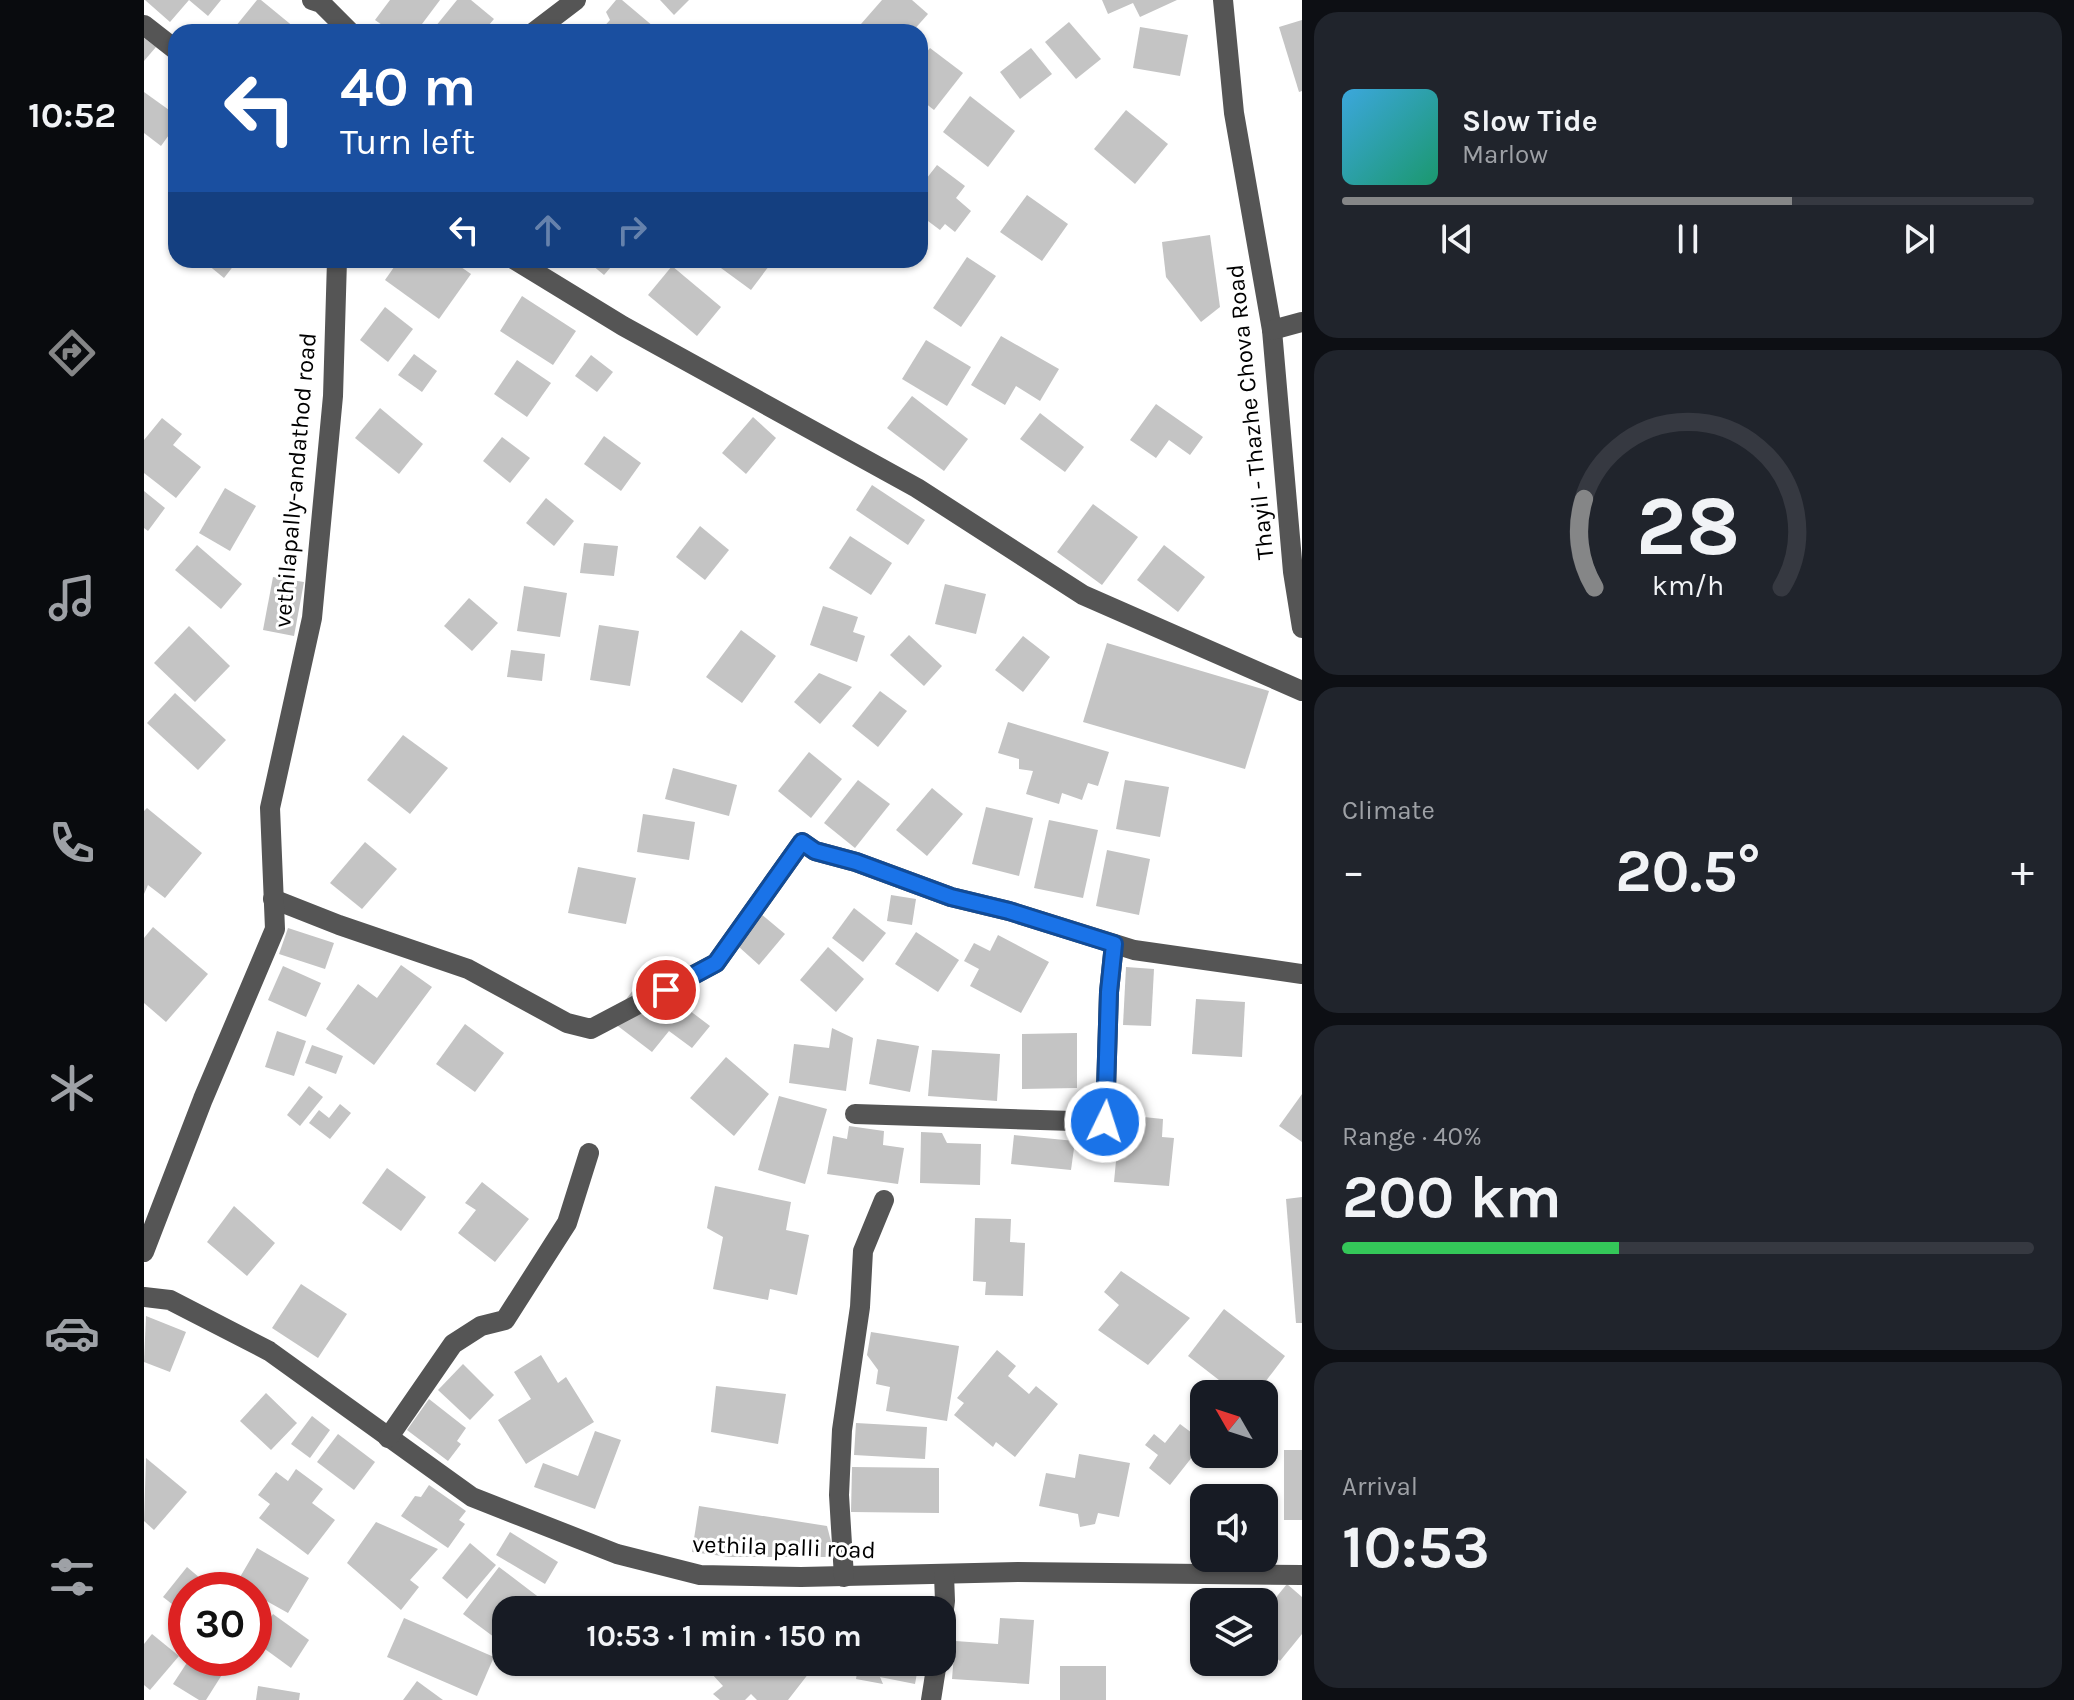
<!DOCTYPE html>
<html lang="en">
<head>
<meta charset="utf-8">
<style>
  body { margin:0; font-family:Karla,sans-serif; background:#20242c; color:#f1f3f6; height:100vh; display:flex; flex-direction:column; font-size:30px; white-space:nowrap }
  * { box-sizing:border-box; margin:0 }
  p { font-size:26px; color:#9ea1a6 }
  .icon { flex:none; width:44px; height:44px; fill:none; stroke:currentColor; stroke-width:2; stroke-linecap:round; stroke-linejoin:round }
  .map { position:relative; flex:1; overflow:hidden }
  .details { display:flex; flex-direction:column; gap:12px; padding:12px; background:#0d0f14; width:772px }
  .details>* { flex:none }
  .hud { position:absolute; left:24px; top:24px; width:760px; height:244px; border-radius:24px; box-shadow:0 2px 6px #0004; background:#1a4fa0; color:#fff; overflow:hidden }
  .needle { width:52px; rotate:309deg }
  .tools { position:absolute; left:1046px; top:1380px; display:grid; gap:16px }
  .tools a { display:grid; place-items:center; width:88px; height:88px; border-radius:16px; background:#171b24; box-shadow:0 2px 6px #0004; font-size:40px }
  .speed { position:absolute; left:24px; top:1572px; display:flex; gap:16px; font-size:40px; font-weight:700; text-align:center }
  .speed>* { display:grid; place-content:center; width:104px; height:104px; border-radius:50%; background:#171b24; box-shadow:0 2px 6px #0004; line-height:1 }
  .speed .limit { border:12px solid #d22; background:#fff; color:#111 }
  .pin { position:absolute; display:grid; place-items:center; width:68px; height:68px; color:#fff; margin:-34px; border:4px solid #fff; border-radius:50%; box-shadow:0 2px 8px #0007 }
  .me { position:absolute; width:88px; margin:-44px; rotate:4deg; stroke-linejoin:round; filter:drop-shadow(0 0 6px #0008) }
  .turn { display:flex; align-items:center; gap:28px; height:168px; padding:0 40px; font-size:36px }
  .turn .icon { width:104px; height:104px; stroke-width:2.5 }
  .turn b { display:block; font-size:56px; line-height:68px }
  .lanes { display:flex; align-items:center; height:76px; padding:0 40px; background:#0003; justify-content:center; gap:40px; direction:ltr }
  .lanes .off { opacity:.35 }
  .big { font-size:60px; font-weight:700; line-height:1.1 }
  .details .widget { flex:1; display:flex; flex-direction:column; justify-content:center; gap:12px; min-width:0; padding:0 28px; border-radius:24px; background:#20242c }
  .details .dial { align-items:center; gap:0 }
  .dial svg { height:208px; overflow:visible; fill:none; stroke:#363941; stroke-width:7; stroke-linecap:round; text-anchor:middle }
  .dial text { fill:#f1f3f6; stroke:none }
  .song { display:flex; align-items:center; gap:24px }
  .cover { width:96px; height:96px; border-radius:12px; background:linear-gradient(135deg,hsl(200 70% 55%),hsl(160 70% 35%)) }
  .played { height:8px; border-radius:4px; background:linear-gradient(90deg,#858687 65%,#363941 65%) }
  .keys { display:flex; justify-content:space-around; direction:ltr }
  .heat { display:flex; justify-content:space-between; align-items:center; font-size:44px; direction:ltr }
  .charge { height:12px; border-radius:6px; background:linear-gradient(90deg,#34c759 40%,#363941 0) }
  .trip { position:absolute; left:348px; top:1596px; width:464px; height:80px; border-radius:24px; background:#171b24; box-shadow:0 2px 6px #0004; font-weight:700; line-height:80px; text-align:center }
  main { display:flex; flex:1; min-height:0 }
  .dock { display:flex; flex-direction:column; width:144px; justify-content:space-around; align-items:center; background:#090b0e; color:#9ea1a6 }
  .dock .icon { width:56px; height:56px }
  .dock .selected { color:#858687 }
  .dock b { font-size:36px; color:#f1f3f6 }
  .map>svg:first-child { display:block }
  .building { fill:#c4c4c4 }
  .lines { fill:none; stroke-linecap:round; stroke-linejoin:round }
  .minor { stroke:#555; stroke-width:20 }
  .route-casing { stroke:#114b97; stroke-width:20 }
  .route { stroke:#1a73e8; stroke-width:14 }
  .labels { text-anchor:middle; stroke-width:6; stroke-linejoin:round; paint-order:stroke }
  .street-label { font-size:24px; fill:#000; stroke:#fff }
</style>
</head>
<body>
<main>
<nav class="dock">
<b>10:52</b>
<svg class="icon selected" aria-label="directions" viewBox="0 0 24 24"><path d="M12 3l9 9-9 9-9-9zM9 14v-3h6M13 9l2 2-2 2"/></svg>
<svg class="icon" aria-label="music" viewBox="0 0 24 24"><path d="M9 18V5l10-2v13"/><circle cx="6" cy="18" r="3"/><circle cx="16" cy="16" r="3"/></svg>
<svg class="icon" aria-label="phone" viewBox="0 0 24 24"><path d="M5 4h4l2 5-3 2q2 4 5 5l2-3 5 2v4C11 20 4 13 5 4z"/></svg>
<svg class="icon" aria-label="climate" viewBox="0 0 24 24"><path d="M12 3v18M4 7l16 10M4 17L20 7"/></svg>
<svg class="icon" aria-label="car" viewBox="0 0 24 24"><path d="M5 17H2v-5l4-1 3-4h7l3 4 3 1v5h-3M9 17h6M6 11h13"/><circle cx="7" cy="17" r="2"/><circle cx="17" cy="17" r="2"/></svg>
<svg class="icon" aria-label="filters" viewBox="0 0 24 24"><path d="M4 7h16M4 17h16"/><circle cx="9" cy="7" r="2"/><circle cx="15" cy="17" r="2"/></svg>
</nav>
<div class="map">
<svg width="1158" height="1700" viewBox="0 0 1158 1700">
  <rect width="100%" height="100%" fill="#fff"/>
  <g class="building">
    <polygon points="1,0 77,0 64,16 45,0 26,22"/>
    <polygon points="113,0 117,0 156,32 87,32"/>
    <polygon points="246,0 296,0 272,32 248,32 231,20"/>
    <polygon points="313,0 327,0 350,19 339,32 287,32"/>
    <polygon points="472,0 478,0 516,32 455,32 466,20 462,12"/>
    <polygon points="516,0 545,0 530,15"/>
    <polygon points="738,0 768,0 784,14 768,32 710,32"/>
    <polygon points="958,0 1033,0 996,17 989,3 964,14"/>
    <polygon points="1158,20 1158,91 1155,92 1135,27"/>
    <polygon points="925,22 957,59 932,79 901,42"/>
    <polygon points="996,27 1044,35 1036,76 989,68"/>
    <polygon points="0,38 12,47 0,61"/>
    <polygon points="786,48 819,73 790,110 776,99 776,60"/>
    <polygon points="887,48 908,74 876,99 856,72"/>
    <polygon points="0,92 32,115 32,125 17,146 0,133"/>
    <polygon points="826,96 871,131 844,167 799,132"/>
    <polygon points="982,110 1024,144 991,184 950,149"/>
    <polygon points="793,165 821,186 812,198 827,211 811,232 801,224 796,230 776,215 776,187"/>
    <polygon points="883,195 924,224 898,261 856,232"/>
    <polygon points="1066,235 1076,307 1057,322 1022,277 1018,242"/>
    <polygon points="823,257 852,276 817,327 789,308"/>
    <polygon points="58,260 94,260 80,278"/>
    <polygon points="255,260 307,260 327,274 295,319 241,280"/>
    <polygon points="442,260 473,260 460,275"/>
    <polygon points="566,260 625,260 628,262 607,290"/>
    <polygon points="528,266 577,307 553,336 504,295"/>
    <polygon points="378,296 432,331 409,365 356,331"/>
    <polygon points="241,307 269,329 244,362 216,340"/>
    <polygon points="857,336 915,369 896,401 872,386 861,405 827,385"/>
    <polygon points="782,340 827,367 803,406 758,379"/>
    <polygon points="270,354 293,371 278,392 254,375"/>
    <polygon points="447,355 469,372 453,392 431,376"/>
    <polygon points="373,360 407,383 383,417 350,394"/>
    <polygon points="768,396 824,439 800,471 743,428"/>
    <polygon points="1012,404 1059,437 1046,455 1025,440 1012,458 986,440"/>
    <polygon points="236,408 279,444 255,474 211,438"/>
    <polygon points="896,413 940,447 921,472 876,439"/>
    <polygon points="609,417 632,438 602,474 578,453"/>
    <polygon points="18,418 38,434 29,445 57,467 32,498 0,473 0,440"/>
    <polygon points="460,436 497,463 477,491 440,464"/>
    <polygon points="358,437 386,458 366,483 339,461"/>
    <polygon points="728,485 781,520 764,545 712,510"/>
    <polygon points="81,488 112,506 86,551 55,533"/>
    <polygon points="0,491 21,508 4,531 0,528"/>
    <polygon points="402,498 430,521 410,546 382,523"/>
    <polygon points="949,504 994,537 958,585 913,552"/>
    <polygon points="556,526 585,550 561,580 532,557"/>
    <polygon points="706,536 748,563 727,595 685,568"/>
    <polygon points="440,543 474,546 470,576 436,573"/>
    <polygon points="53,545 98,584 77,609 31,570"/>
    <polygon points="1020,545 1061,577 1034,612 993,580"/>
    <polygon points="129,577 160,582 150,636 119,630"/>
    <polygon points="801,584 842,594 832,634 791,624"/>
    <polygon points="380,586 423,593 416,637 373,631"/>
    <polygon points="325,598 354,623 328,651 300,626"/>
    <polygon points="679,606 714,617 709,632 721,636 713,662 666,645"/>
    <polygon points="455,625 495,631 486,686 446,680"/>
    <polygon points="45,626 86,666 51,702 10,663"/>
    <polygon points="597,630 632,656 598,703 562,677"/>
    <polygon points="765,635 798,666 780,686 746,655"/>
    <polygon points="879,636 906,657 879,692 851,670"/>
    <polygon points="963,643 1125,691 1101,769 939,722"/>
    <polygon points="367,650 401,654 398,681 363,677"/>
    <polygon points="675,673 708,687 676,724 650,702"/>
    <polygon points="736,691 763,711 734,747 708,726"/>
    <polygon points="31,693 82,740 54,770 3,723"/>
    <polygon points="864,722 965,752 954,786 944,783 938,800 918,793 915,804 882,794 889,771 875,769 875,759 854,753"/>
    <polygon points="259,735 304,768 266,814 223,780"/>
    <polygon points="665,752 698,779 667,818 634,791"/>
    <polygon points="529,768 593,785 585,816 521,799"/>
    <polygon points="714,780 746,804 711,848 680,823"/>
    <polygon points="981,780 1025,787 1016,837 972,829"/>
    <polygon points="788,788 819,814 783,856 752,830"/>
    <polygon points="842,807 889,818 875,876 828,864"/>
    <polygon points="3,808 58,853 21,898 4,885 0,894 0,811"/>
    <polygon points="499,814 551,822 545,860 493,852"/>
    <polygon points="905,820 954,830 939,898 890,888"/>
    <polygon points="221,842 253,869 218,909 186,883"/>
    <polygon points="963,850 1006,859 995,915 952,906"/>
    <polygon points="434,867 492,878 482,924 424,913"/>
    <polygon points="747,895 772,899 768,925 743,921"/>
    <polygon points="610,908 641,934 615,965 585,938"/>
    <polygon points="710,908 742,933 719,962 688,938"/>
    <polygon points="9,927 64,974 22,1022 0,1003 0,938"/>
    <polygon points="144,928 190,943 181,969 135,954"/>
    <polygon points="772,932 815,960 794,992 751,964"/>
    <polygon points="854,935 905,962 877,1013 826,986 835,969 820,961 830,943 846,951"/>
    <polygon points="684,947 720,979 692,1012 656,980"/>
    <polygon points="257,965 288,987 230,1065 182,1029 214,984 233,998"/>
    <polygon points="139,966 177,983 162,1017 124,1000"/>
    <polygon points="982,967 1010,969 1007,1026 979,1025"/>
    <polygon points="500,976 566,1026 548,1048 525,1031 508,1052 466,1020"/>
    <polygon points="1052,999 1101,1002 1098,1057 1048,1054"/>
    <polygon points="321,1024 360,1053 331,1092 292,1064"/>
    <polygon points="688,1028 709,1038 702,1091 645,1083 650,1044 685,1048"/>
    <polygon points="133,1031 162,1041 150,1076 121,1067"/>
    <polygon points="933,1033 933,1088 878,1089 878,1034"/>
    <polygon points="733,1039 775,1046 766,1092 725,1084"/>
    <polygon points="168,1045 199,1056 192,1074 161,1063"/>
    <polygon points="788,1050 856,1054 853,1101 784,1096"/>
    <polygon points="582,1057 625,1094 590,1136 546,1098"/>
    <polygon points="165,1086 179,1097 156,1126 143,1115"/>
    <polygon points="1158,1094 1158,1142 1135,1126"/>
    <polygon points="635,1096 683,1109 661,1184 614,1170"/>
    <polygon points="196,1104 207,1113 186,1139 165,1123 175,1110 185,1118"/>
    <polygon points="990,1116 1019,1119 1018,1137 1030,1138 1025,1186 970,1182 975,1129 989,1130"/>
    <polygon points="705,1126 740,1131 739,1145 760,1148 754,1184 683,1174 689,1136 703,1139"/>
    <polygon points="777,1132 798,1133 803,1143 837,1144 836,1185 776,1183"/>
    <polygon points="870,1135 931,1141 927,1170 867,1164"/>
    <polygon points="243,1168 282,1197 257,1231 218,1203"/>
    <polygon points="338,1182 385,1219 351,1262 314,1233 332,1210 321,1203"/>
    <polygon points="571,1186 647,1202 642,1230 665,1235 653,1295 626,1289 624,1300 569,1289 579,1237 563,1228"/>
    <polygon points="1158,1197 1158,1323 1152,1323 1142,1199"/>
    <polygon points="90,1206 131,1243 103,1276 63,1242"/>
    <polygon points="831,1218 867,1219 866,1242 881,1243 879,1296 841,1295 842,1282 829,1281"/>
    <polygon points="977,1271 1046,1318 1004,1365 954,1330 975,1305 960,1292"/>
    <polygon points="157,1284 203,1314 174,1358 128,1328"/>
    <polygon points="1080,1309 1141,1356 1112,1394 1093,1394 1044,1356"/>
    <polygon points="2,1316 42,1332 26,1372 0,1362"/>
    <polygon points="727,1332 815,1346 803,1421 742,1411 746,1387 732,1384 734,1370 723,1355"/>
    <polygon points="853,1350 872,1366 864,1376 885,1394 892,1386 914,1404 871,1457 852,1442 849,1447 810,1415 820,1403 813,1398"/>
    <polygon points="397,1355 414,1383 422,1377 450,1422 382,1464 354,1420 387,1399 370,1372"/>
    <polygon points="319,1364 350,1395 326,1420 294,1390"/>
    <polygon points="572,1386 642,1394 634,1444 567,1432"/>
    <polygon points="122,1393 153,1423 127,1450 96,1421"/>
    <polygon points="285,1399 322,1428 313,1441 317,1444 304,1461 263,1430"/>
    <polygon points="168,1416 186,1430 166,1458 147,1444"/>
    <polygon points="712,1423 783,1427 781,1459 710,1455"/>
    <polygon points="1036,1424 1060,1442 1026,1485 1005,1468 1014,1455 1001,1445 1010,1434 1021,1443"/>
    <polygon points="451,1431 477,1440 451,1509 390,1487 399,1463 434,1476"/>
    <polygon points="194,1434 231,1462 210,1490 173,1462"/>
    <rect x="1140" y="1450" width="18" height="70"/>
    <polygon points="935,1454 986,1463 975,1517 954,1513 951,1524 936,1527 934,1514 895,1506 902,1473 931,1478"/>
    <polygon points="2,1458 43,1492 10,1530 0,1521"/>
    <polygon points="708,1467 795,1468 795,1513 707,1512"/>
    <polygon points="152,1469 179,1489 168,1503 191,1520 164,1555 115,1518 126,1504 114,1495 132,1472 144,1481"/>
    <polygon points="285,1485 322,1511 315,1520 321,1524 304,1548 257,1516 271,1496 277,1497"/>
    <polygon points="555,1506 683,1526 691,1557 586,1557 548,1552"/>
    <polygon points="232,1522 294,1549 266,1580 275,1587 257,1610 203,1563"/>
    <polygon points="366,1532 414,1562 401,1584 352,1555"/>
    <polygon points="326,1543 352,1565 323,1599 298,1578"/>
    <polygon points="113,1548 165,1578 144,1613 110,1594 110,1590 104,1590 92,1584"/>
    <polygon points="43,1567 70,1590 42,1590 42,1615 19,1597"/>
    <polygon points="355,1567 401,1602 395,1610 362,1610 362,1646 319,1614"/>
    <polygon points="1143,1584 1158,1597 1158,1634 1136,1661 1120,1648 1120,1612"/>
    <polygon points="110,1605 122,1613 110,1631"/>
    <polygon points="129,1614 165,1640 147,1668 110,1641"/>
    <polygon points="260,1618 350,1657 333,1696 243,1657"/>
    <polygon points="856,1618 890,1620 885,1684 808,1679 811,1641 854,1644"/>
    <polygon points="8,1634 35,1656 6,1690 0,1685 0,1644"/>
    <polygon points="46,1658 80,1658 86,1662 62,1700 55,1700 29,1684"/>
    <polygon points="452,1662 511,1662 507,1676"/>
    <polygon points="577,1662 653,1662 665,1673 644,1700 613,1700 607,1694 601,1700 576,1700 569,1694 579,1686 567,1673"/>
    <polygon points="715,1662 775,1662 771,1684 736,1677 739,1684 712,1679"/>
    <rect x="916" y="1666" width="46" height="34"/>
    <polygon points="273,1681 299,1700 259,1700"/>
    <polygon points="114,1686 156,1693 155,1700 112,1700"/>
  </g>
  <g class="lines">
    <g class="minor">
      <polyline points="168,0 177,3 206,32"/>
      <polyline points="1079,0 1090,113 1128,330 1149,572 1158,628"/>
      <polyline points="0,25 32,50"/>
      <polyline points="390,32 432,0"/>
      <polyline points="371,260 479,326 773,488 939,595 1158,691"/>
      <polyline points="1128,330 1158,322"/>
      <polyline points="129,899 195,925 324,969 423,1023 447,1029 572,963 658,842 671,851 712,862 807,897 865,911 990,950 1158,974"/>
      <polyline points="711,1114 961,1122 965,992 970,944"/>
      <polyline points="0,1252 59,1099 131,929 126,808 168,618 189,396 193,260"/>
      <polyline points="0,1297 26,1300 125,1351 328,1497 473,1554 556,1575 657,1577 874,1572 1158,1575"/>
      <polyline points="244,1438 309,1344 337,1326 361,1320 423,1223 445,1153"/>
      <polyline points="700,1577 695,1495 698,1430 716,1307 719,1251 740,1200"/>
      <polyline points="798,1624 801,1601 800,1575"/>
      <polyline points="787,1700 793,1662"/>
    </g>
  </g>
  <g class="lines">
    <defs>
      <polyline id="route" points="522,990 572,963 658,842 671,851 712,862 807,897 865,911 970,944 965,992 961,1122"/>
    </defs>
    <use href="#route" class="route-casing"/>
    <use href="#route" class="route"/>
  </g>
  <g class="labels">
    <g class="street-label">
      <text transform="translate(1106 412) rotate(-96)" y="8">Thayil - Thazhe Chova Road</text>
      <text transform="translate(151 480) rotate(-85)" y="8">vethilapally-andathod road</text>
      <text transform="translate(640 1547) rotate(2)" y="8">vethila palli road</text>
    </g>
  </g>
</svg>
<div class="tools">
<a><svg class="needle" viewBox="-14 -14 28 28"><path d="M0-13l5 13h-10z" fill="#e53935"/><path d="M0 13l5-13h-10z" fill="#9ea1a6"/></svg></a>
<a><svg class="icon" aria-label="sound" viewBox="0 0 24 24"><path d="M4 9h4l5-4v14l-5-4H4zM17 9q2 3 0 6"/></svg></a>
<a><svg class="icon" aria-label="layers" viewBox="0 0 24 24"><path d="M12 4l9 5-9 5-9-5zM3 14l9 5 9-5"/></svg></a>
</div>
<div class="speed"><div class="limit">30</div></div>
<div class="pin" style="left:522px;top:990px;background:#d93025"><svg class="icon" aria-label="arrive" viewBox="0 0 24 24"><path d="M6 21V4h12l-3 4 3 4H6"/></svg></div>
<svg class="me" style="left:961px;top:1122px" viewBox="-20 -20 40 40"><circle r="17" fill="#1a73e8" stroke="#fff" stroke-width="3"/><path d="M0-11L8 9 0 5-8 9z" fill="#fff"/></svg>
<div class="trip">10:53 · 1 min · 150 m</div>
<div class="hud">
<div class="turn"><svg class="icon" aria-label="left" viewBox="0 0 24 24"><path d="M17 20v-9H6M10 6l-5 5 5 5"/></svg><div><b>40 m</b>Turn left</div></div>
<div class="lanes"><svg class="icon" aria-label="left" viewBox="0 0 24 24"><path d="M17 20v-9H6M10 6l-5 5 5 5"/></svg><svg class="icon off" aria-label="ahead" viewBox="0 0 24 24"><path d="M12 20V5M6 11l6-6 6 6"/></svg><svg class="icon off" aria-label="right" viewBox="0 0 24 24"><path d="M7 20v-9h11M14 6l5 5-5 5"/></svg></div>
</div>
</div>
<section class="details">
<div class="widget">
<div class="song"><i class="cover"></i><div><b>Slow Tide</b><p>Marlow</p></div></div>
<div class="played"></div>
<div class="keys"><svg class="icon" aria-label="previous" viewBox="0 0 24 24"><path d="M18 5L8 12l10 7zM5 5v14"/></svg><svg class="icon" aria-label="pause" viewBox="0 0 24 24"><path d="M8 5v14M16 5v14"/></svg><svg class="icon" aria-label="next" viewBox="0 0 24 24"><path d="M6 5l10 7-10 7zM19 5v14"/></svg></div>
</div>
<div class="widget dial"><svg viewBox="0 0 100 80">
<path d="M14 69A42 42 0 1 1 86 69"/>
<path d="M14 69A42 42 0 0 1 10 35" stroke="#858687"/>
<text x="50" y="56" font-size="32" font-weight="700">28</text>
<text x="50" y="72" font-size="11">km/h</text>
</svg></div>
<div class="widget"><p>Climate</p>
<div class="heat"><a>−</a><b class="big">20.5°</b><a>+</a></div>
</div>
<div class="widget"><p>Range · 40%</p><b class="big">200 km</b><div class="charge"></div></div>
<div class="widget"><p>Arrival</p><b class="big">10:53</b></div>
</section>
</main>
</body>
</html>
